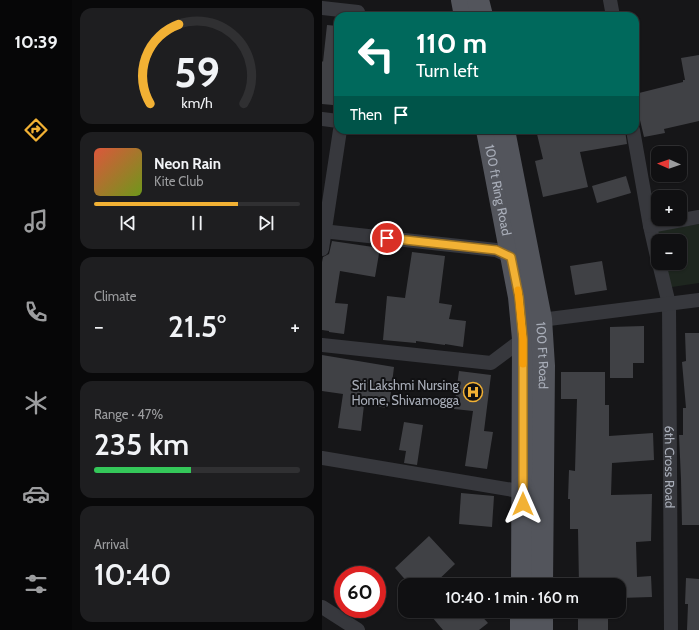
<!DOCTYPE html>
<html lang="en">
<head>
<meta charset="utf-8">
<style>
  body { margin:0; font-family:Cabin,sans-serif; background:#1e1e20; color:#f1f3f6; height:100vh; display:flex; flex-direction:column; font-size:15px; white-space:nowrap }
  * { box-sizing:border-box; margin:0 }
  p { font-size:13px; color:#9c9d9f }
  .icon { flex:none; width:22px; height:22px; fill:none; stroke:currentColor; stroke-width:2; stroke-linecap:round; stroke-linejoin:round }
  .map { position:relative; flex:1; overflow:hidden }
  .sheet { display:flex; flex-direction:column; gap:8px; padding:8px; background:#09090a; width:250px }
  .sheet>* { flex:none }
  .hud { position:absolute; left:12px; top:12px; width:305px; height:122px; border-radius:12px; box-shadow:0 1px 3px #0004,0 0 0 1px #303032; background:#00695c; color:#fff; overflow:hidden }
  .needle { width:26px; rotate:272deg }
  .buttons { position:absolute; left:329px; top:146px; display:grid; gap:8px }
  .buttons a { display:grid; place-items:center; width:36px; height:36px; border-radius:8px; background:#101012; box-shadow:0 1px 3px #0004,0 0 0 1px #303032; font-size:20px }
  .speed { position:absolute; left:12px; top:566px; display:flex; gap:8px; font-size:20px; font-weight:700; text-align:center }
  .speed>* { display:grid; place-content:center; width:52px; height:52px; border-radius:50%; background:#101012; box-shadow:0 1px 3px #0004,0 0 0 1px #303032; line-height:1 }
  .speed .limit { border:6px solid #d22; background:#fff; color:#111 }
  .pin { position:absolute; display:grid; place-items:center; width:34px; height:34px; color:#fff; margin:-17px; border:2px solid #fff; border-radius:50%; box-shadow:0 1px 4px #0007 }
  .me { position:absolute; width:44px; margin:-22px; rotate:0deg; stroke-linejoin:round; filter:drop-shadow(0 0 3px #0008) }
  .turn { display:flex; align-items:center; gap:14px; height:84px; padding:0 16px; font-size:18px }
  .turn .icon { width:52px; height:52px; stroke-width:2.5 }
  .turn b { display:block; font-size:28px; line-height:34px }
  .then { display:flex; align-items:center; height:38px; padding:0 16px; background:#0003; gap:8px; font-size:15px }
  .big { font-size:30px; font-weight:600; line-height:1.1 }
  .sheet .card { flex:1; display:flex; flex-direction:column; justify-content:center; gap:6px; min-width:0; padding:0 14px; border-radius:12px; background:#1e1e20 }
  .sheet .dial { align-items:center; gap:0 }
  .dial svg { height:104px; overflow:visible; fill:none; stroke:#303032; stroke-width:7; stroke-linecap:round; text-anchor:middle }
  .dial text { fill:#f1f3f6; stroke:none }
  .song { display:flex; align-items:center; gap:12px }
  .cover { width:48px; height:48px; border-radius:6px; background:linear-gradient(135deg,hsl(10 70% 55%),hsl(80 70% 35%)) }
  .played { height:4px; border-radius:2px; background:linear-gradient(90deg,#f2b134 70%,#303032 70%) }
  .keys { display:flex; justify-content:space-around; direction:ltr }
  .heat { display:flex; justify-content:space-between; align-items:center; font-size:22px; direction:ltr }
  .charge { height:6px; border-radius:3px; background:linear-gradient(90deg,#34c759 47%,#303032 0) }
  .trip { position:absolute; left:76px; top:578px; width:228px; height:40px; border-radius:12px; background:#101012; box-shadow:0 1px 3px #0004,0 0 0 1px #303032; font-weight:600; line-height:40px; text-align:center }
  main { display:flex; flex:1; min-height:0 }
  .dock { display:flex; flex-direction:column; width:72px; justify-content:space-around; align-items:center; background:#060607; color:#9c9d9f }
  .dock .icon { width:28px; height:28px }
  .dock .selected { color:#f2b134 }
  .dock b { font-size:18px; color:#f1f3f6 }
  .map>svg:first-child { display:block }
  .green { fill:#1e261f }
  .building { fill:#404145 }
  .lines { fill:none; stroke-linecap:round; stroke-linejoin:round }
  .minor { stroke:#37383d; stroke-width:14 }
  .primary { stroke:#53555c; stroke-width:22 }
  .route-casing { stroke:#9d7322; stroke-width:10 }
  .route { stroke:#f2b134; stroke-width:7 }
  .slow { stroke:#f59e0b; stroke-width:7 }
  .labels { text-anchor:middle; stroke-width:4; stroke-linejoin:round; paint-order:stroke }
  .street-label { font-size:13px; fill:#a8adb8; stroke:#111113 }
  .poi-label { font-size:13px; fill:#a8adb8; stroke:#111113; text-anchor:end }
</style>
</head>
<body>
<main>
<nav class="dock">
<b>10:39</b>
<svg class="icon selected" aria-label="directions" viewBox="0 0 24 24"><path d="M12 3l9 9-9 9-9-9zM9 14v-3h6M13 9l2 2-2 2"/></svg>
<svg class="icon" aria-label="music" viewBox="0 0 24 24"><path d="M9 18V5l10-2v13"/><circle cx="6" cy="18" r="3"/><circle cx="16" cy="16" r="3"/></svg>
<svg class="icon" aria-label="phone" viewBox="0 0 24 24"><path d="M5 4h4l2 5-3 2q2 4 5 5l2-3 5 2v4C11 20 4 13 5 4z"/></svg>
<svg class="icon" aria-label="climate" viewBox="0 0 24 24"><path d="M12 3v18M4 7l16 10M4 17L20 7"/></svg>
<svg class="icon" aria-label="car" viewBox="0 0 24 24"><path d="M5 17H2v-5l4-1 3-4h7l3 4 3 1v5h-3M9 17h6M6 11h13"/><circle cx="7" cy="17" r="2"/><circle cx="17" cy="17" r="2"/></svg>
<svg class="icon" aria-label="filters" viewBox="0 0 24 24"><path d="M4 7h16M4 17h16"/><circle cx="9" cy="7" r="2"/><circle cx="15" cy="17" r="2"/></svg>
</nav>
<section class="sheet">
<div class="card dial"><svg viewBox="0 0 100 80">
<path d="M14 69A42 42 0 1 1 86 69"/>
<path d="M14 69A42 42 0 0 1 36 8" stroke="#f2b134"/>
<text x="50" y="56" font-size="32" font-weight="700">59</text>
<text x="50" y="72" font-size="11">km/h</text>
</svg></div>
<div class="card">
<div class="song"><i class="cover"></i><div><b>Neon Rain</b><p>Kite Club</p></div></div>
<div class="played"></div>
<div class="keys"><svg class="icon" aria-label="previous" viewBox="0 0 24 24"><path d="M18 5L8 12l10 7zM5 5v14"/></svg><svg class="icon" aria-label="pause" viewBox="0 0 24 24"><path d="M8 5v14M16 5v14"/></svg><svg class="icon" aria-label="next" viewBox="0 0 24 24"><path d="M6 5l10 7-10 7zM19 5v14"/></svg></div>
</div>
<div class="card"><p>Climate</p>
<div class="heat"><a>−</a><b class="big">21.5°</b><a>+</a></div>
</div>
<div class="card"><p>Range · 47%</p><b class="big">235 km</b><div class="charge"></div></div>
<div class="card"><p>Arrival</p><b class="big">10:40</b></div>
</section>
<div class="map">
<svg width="377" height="630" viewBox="0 0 377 630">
  <rect width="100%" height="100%" fill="#161618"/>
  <polygon class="green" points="377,224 377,283 343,288 336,263 358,263 358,241 336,241 327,232"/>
  <g class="building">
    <polygon points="5,25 16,26 16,65 11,105 0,104 0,61 1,62"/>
    <polygon points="377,55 377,121 342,129 343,133 322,137 313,99 313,94 361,82 361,80 363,80 359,58"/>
    <polygon points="214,130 303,130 305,144 258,152 266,187 221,197 213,161 221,159"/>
    <polygon points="304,176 309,193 275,203 270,186"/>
    <polygon points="10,241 58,248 53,277 18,271 13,303 26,304 22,334 7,332 7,331 0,330 0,262 1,257 7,254"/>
    <polygon points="90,252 123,256 117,303 130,305 127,319 144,321 141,347 123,344 123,345 94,341 94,343 61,340 65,296 83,298"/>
    <polygon points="280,261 285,290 253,295 248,266"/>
    <polygon points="322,326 322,363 311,363 311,378 288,378 288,327"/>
    <polygon points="363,333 377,333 377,525 360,525 359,479 357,435 361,435 361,408 364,408 360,362 364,361"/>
    <polygon points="0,355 72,367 67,408 42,405 39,431 16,428 21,394 0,391"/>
    <polygon points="137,371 169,375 162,431 171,432 165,469 143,466 151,411 132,409"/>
    <polygon points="239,372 283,372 283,405 287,405 287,436 331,433 332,460 290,463 289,495 330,494 329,541 314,542 315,577 329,576 330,597 297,598 297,585 257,585 256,529 248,529 248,499 246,499 247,470 253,471 255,399 239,399"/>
    <polygon points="82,422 101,425 95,465 82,463 84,451 77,450"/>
    <polygon points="139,493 172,496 170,527 137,524"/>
    <polygon points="107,536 133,564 111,585 86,585 87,584 73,568"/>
    <polygon points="364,578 377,579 377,630 365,630 366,604 363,604"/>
    <polygon points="117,611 155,611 166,623 157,630 121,630 110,617"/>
    <polygon points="286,616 286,630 256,630 256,617"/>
  </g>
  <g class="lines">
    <g class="minor">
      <polyline points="288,0 291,16"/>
      <polyline points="0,8 36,12"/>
      <polyline points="0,119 16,121"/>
      <polyline points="311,130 328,226 336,261"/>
      <polyline points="328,226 377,217"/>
      <polyline points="0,231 174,250 189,257"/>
      <polyline points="0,249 18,130"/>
      <path id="s1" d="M 337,263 L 347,304 L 349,630"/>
      <polyline points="211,321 377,300"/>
      <polyline points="0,345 169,363 201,339 207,338"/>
      <polyline points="0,458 191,490 201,493"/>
      <polyline points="0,607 36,630"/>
    </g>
    <g class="primary">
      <polyline points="140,0 143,16"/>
      <polyline points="156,0 160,16"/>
      <path id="s2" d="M 165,130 L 197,297 L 201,339 L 200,585"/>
      <path id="s3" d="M 182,130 L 219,319 L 222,366 L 220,585"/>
      <polyline points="199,630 199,611"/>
      <polyline points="220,630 220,611"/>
    </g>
  </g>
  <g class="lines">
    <defs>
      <polyline id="route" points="65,238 174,250 189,257 197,297 201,339 201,504"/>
    </defs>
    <use href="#route" class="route-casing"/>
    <use href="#route" class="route"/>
    <polyline class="slow" points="196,290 201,339 201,364"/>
  </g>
  <defs>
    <symbol id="hospital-ring" viewBox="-11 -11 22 22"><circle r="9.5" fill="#111113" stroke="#f2b134" stroke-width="1.5"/><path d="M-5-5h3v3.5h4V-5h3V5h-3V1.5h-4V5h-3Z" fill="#f2b134"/></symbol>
  </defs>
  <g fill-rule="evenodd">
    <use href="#hospital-ring" x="140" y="381" width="22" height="22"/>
  </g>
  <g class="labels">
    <g class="street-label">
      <text dy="5" stroke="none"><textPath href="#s2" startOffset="61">100 ft Ring Road</textPath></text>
      <text dy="5" stroke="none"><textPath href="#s3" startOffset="229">100 Ft Road</textPath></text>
      <text dy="5" stroke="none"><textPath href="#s1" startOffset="205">6th Cross Road</textPath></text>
    </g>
    <g class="poi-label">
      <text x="137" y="390">Sri Lakshmi Nursing<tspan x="137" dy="15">Home, Shivamogga</tspan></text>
    </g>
  </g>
</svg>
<div class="buttons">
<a><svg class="needle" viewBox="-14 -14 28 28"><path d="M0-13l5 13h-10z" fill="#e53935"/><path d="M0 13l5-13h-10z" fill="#9c9d9f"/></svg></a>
<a>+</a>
<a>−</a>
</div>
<div class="speed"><div class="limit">60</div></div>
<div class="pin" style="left:65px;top:238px;background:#d93025"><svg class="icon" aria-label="arrive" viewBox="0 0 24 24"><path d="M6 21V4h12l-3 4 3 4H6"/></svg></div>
<svg class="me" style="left:201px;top:504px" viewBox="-20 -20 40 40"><path d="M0-17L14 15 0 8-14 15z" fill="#f2b134" stroke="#fff" stroke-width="4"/></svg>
<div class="trip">10:40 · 1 min · 160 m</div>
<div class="hud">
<div class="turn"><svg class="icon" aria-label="left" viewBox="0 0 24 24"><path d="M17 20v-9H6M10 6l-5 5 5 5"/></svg><div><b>110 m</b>Turn left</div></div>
<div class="then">Then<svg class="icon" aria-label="arrive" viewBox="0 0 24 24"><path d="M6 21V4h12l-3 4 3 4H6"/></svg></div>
</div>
</div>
</main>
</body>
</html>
